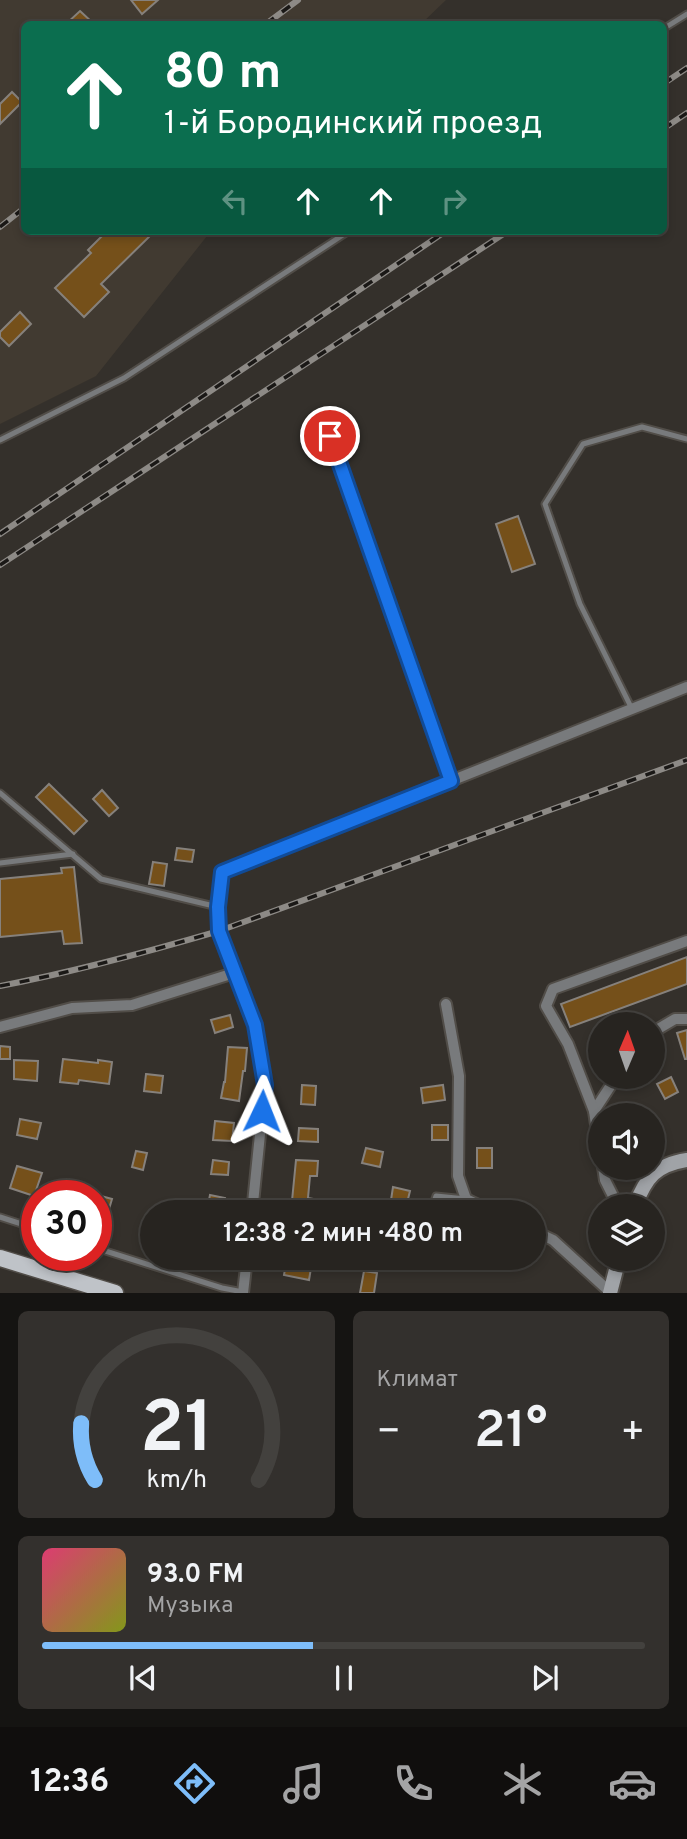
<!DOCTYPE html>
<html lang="ru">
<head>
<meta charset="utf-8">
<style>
  body { margin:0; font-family:Overpass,sans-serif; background:#33302d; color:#f1f3f6; height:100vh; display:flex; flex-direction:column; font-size:26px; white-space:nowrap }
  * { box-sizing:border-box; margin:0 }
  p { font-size:23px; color:#a4a4a5 }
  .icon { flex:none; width:38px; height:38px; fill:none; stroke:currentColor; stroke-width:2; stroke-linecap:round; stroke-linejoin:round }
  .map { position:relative; height:1293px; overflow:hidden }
  .side { display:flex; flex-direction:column; gap:18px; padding:18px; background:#151412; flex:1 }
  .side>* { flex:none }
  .banner { position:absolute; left:21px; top:21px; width:646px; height:214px; border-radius:10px; box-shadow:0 4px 10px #0003,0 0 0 2px #43413e; background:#0b6e4f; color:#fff; overflow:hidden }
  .needle { width:46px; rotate:2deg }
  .tools { position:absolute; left:588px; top:1012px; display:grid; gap:14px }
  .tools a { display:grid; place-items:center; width:77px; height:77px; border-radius:50%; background:#272420; box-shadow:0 4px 10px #0003,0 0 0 2px #43413e; font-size:35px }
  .speed { position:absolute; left:21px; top:1180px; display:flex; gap:14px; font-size:35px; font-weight:700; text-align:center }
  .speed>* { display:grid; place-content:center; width:91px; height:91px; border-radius:50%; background:#272420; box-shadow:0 4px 10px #0003,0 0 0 2px #43413e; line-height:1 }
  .speed .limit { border:10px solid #d22; background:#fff; color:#111 }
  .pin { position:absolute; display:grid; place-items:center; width:60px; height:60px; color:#fff; margin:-30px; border:4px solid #fff; border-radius:50%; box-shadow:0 2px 7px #0007 }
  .me { position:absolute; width:77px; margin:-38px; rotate:2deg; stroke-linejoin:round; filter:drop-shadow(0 0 5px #0008) }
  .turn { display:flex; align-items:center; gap:24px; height:147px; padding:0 28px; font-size:32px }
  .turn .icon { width:91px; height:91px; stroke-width:2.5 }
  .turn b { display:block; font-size:49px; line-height:60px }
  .lanes { display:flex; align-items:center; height:66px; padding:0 28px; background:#0003; justify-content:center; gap:35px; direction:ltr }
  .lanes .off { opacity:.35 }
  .big { font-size:52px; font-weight:600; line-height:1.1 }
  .side .tile { flex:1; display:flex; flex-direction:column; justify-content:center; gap:10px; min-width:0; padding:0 24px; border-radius:10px; background:#33302d }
  .side .dial { align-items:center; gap:0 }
  .dial svg { height:182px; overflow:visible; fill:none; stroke:#43413e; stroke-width:7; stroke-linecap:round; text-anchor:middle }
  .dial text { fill:#f1f3f6; stroke:none }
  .song { display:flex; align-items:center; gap:21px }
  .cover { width:84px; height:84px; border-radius:10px; background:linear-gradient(135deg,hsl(340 70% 55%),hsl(70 70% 35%)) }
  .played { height:7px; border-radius:4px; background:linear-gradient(90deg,#7ebdf9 45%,#43413e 45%) }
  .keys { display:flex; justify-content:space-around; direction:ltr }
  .heat { display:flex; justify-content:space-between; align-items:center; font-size:38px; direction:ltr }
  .side .tiles { flex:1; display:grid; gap:18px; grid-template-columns:1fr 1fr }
  .tile:last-child { grid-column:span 2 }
  .trip { position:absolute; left:140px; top:1200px; width:406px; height:70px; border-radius:35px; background:#272420; box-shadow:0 4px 10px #0003,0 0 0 2px #43413e; font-weight:600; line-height:70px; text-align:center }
  .menu { display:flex; height:112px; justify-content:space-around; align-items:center; background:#100e0d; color:#a4a4a5 }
  .menu .icon { width:49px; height:49px }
  .menu .on { color:#7ebdf9 }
  .menu b { font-size:32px; color:#f1f3f6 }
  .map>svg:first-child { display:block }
  .built { fill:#413a31 }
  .building { fill:#75501a; stroke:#86817c; stroke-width:2 }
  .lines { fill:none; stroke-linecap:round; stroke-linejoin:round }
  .lane-casing { stroke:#514d48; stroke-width:9 }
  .street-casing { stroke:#514d48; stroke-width:14 }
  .secondary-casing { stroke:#514d48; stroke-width:18 }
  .primary-casing { stroke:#514d48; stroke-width:19 }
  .lane { stroke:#787a7c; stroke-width:5 }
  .street { stroke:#787a7c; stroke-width:10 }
  .secondary { stroke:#a0a3a7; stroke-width:14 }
  .primary { stroke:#bfc3c8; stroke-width:16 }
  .rail-casing { stroke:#8d8a86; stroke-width:6 }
  .rail { stroke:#1a1816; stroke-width:3.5; stroke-dasharray:10; stroke-linecap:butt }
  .route-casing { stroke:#114b97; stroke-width:18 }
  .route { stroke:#1a73e8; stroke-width:12 }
</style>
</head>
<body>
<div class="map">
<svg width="687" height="1293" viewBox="0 0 687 1293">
  <rect width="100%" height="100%" fill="#34302b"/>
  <polygon class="built" points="0,0 446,0 421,24 24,24 24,231 211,231 96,376 0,424"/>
  <g class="building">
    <polygon points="131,0 158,0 142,14"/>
    <polygon points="80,11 94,24 66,24"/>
    <polygon points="12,92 22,102 0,124 0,104"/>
    <polygon points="107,231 155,231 101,284 109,292 84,317 55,288 91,253 88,250"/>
    <polygon points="20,312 31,324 9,346 0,337 0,332"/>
    <polygon points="518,516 535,564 512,572 496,524"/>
    <polygon points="49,784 87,821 74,834 36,797"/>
    <polygon points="102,790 118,808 109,816 93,799"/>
    <polygon points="177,848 194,850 192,862 175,860"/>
    <polygon points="153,862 167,864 164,886 149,884"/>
    <polygon points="74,867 82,943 64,944 62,931 0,937 0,879 62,873 61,868"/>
    <polygon points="687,957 687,984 570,1027 561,1004"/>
    <polygon points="230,1015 233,1027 215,1033 211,1020"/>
    <polygon points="687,1030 687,1059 685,1059 677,1033"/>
    <polygon points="0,1046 10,1047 10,1059 0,1059"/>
    <polygon points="228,1047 247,1048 245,1071 243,1071 239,1101 221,1098 224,1082 225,1082"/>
    <polygon points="63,1059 98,1063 98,1060 112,1062 109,1084 79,1080 78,1084 60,1082"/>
    <polygon points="14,1060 38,1061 37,1081 14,1079"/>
    <polygon points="146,1074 163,1076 161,1093 144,1091"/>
    <polygon points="671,1077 678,1092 665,1099 657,1084"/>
    <polygon points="302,1085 316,1086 315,1105 301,1104"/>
    <polygon points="443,1085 445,1100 423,1103 421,1088"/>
    <polygon points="20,1119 41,1123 37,1139 17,1135"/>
    <polygon points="215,1121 234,1123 232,1141 213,1140"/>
    <rect x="432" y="1125" width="16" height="15"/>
    <polygon points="299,1128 318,1129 318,1142 298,1141"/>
    <polygon points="366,1148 383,1152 380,1167 362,1163"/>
    <rect x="477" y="1148" width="15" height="20"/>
    <polygon points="136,1151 147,1153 143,1170 132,1167"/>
    <polygon points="213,1160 229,1162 228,1175 211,1174"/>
    <polygon points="296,1160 318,1161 317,1176 310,1176 308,1198 314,1199 313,1213 291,1211"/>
    <polygon points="17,1166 42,1173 34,1196 10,1188"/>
    <polygon points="70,1180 85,1185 82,1195 65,1195"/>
    <polygon points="393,1187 410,1191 407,1203 391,1200"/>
    <polygon points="210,1195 225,1198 223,1213 207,1210"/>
    <polygon points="101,1196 112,1199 107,1216 96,1213"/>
    <polygon points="287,1258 300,1258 300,1260 312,1262 309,1280 284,1275"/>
    <polygon points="364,1271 377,1273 374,1293 360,1293"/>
  </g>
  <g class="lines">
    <defs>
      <g id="lane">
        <polyline points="663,29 687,14"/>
        <polyline points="330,436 451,781"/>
        <polyline points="0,440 124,378 349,231"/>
        <polyline points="632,709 580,604 545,504 583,444 642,427 687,439"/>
        <polyline points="0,793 101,879 218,907"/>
        <polyline points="0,863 73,854"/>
        <polyline points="430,1213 436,1196 466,1199"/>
        <polyline points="0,1217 37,1229"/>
        <polyline points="96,1248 222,1288 243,1292"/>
      </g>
      <g id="street">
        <polyline points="446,1004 459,1076 458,1176 466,1199 495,1213"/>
        <polyline points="0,1027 72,1008 132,1005 234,973"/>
        <polyline points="653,1032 675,1019 687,1019"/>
        <polyline points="594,1111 617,1076"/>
        <polyline points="600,1152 594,1111 568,1044 546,1006 553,989 687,941"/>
        <polyline points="603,1167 605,1180 618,1206"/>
        <polyline points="252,1213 265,1085 255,1025 219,931 218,907 222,872 687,687"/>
        <polyline points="534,1231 553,1240 610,1292"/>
        <polyline points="243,1293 247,1258"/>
      </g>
      <g id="secondary">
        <path d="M 635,1206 C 646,1177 656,1165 687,1160"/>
        <polyline points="610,1293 619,1258"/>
      </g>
      <polyline id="primary" points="0,1258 115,1293"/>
    </defs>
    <use href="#lane" class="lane-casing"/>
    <use href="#street" class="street-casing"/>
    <use href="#secondary" class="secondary-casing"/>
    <use href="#primary" class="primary-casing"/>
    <use href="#lane" class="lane"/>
    <use href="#street" class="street"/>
    <use href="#secondary" class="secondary"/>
    <use href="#primary" class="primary"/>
    <defs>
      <g id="rail">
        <polyline points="266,24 298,0"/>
        <polyline points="663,84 687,68"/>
        <polyline points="663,129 687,113"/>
        <polyline points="0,227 24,208"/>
        <polyline points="0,534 446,231"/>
        <polyline points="0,565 508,231"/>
        <path d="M 0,986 C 74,972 147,952 219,931 L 687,760"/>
      </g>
    </defs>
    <use href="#rail" class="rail-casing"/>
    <use href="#rail" class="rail"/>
  </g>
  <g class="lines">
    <defs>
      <polyline id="route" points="262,1111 265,1085 255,1025 219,931 218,907 222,872 451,781 330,436"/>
    </defs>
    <use href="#route" class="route-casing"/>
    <use href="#route" class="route"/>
  </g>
</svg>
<div class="tools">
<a><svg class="needle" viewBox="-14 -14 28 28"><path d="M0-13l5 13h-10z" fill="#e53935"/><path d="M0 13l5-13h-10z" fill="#a4a4a5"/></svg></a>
<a><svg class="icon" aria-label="sound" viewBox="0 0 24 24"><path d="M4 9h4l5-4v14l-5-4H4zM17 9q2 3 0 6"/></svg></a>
<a><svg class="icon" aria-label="layers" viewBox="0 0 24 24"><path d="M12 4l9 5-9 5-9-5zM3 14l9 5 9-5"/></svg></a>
</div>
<div class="speed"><div class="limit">30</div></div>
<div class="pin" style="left:330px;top:436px;background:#d93025"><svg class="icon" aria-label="arrive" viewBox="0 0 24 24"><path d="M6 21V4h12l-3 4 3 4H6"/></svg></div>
<svg class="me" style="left:262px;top:1111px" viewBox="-20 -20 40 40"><path d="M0-17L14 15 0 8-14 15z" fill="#1a73e8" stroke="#fff" stroke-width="4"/></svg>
<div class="trip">12:38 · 2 мин · 480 m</div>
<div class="banner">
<div class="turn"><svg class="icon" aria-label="ahead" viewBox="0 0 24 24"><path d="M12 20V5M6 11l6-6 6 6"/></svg><div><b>80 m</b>1-й Бородинский проезд</div></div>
<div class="lanes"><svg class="icon off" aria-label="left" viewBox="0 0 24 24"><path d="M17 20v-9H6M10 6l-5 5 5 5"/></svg><svg class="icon" aria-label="ahead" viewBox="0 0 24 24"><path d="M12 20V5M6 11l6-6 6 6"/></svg><svg class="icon" aria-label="ahead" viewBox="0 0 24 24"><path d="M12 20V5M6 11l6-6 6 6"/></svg><svg class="icon off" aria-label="right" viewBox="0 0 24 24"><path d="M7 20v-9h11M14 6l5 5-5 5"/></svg></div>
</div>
</div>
<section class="side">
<div class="tiles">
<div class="tile dial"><svg viewBox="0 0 100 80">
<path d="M14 69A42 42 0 1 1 86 69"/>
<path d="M14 69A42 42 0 0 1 8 44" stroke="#7ebdf9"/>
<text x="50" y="56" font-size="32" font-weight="700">21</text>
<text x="50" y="72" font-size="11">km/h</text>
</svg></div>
<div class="tile"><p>Климат</p>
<div class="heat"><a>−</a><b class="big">21°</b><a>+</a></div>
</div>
<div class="tile">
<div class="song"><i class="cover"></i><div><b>93.0 FM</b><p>Музыка</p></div></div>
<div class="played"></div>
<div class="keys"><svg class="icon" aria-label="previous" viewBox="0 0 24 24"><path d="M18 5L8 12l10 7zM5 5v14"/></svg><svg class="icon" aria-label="pause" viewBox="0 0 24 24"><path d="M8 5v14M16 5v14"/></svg><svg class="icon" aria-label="next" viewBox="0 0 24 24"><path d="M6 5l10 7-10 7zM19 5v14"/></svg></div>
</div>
</div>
</section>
<nav class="menu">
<b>12:36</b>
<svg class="icon on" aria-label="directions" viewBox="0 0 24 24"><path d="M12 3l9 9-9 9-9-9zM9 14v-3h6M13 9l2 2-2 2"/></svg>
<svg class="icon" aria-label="music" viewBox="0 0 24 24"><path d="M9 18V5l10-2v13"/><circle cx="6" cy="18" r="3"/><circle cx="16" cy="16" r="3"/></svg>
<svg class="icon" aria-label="phone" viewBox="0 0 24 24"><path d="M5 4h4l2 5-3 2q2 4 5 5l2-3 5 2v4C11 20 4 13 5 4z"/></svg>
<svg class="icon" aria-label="climate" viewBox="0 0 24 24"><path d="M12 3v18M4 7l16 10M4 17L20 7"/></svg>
<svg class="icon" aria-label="car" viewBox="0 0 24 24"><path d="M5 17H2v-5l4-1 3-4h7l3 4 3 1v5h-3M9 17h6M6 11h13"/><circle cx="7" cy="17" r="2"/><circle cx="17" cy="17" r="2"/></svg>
</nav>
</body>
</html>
